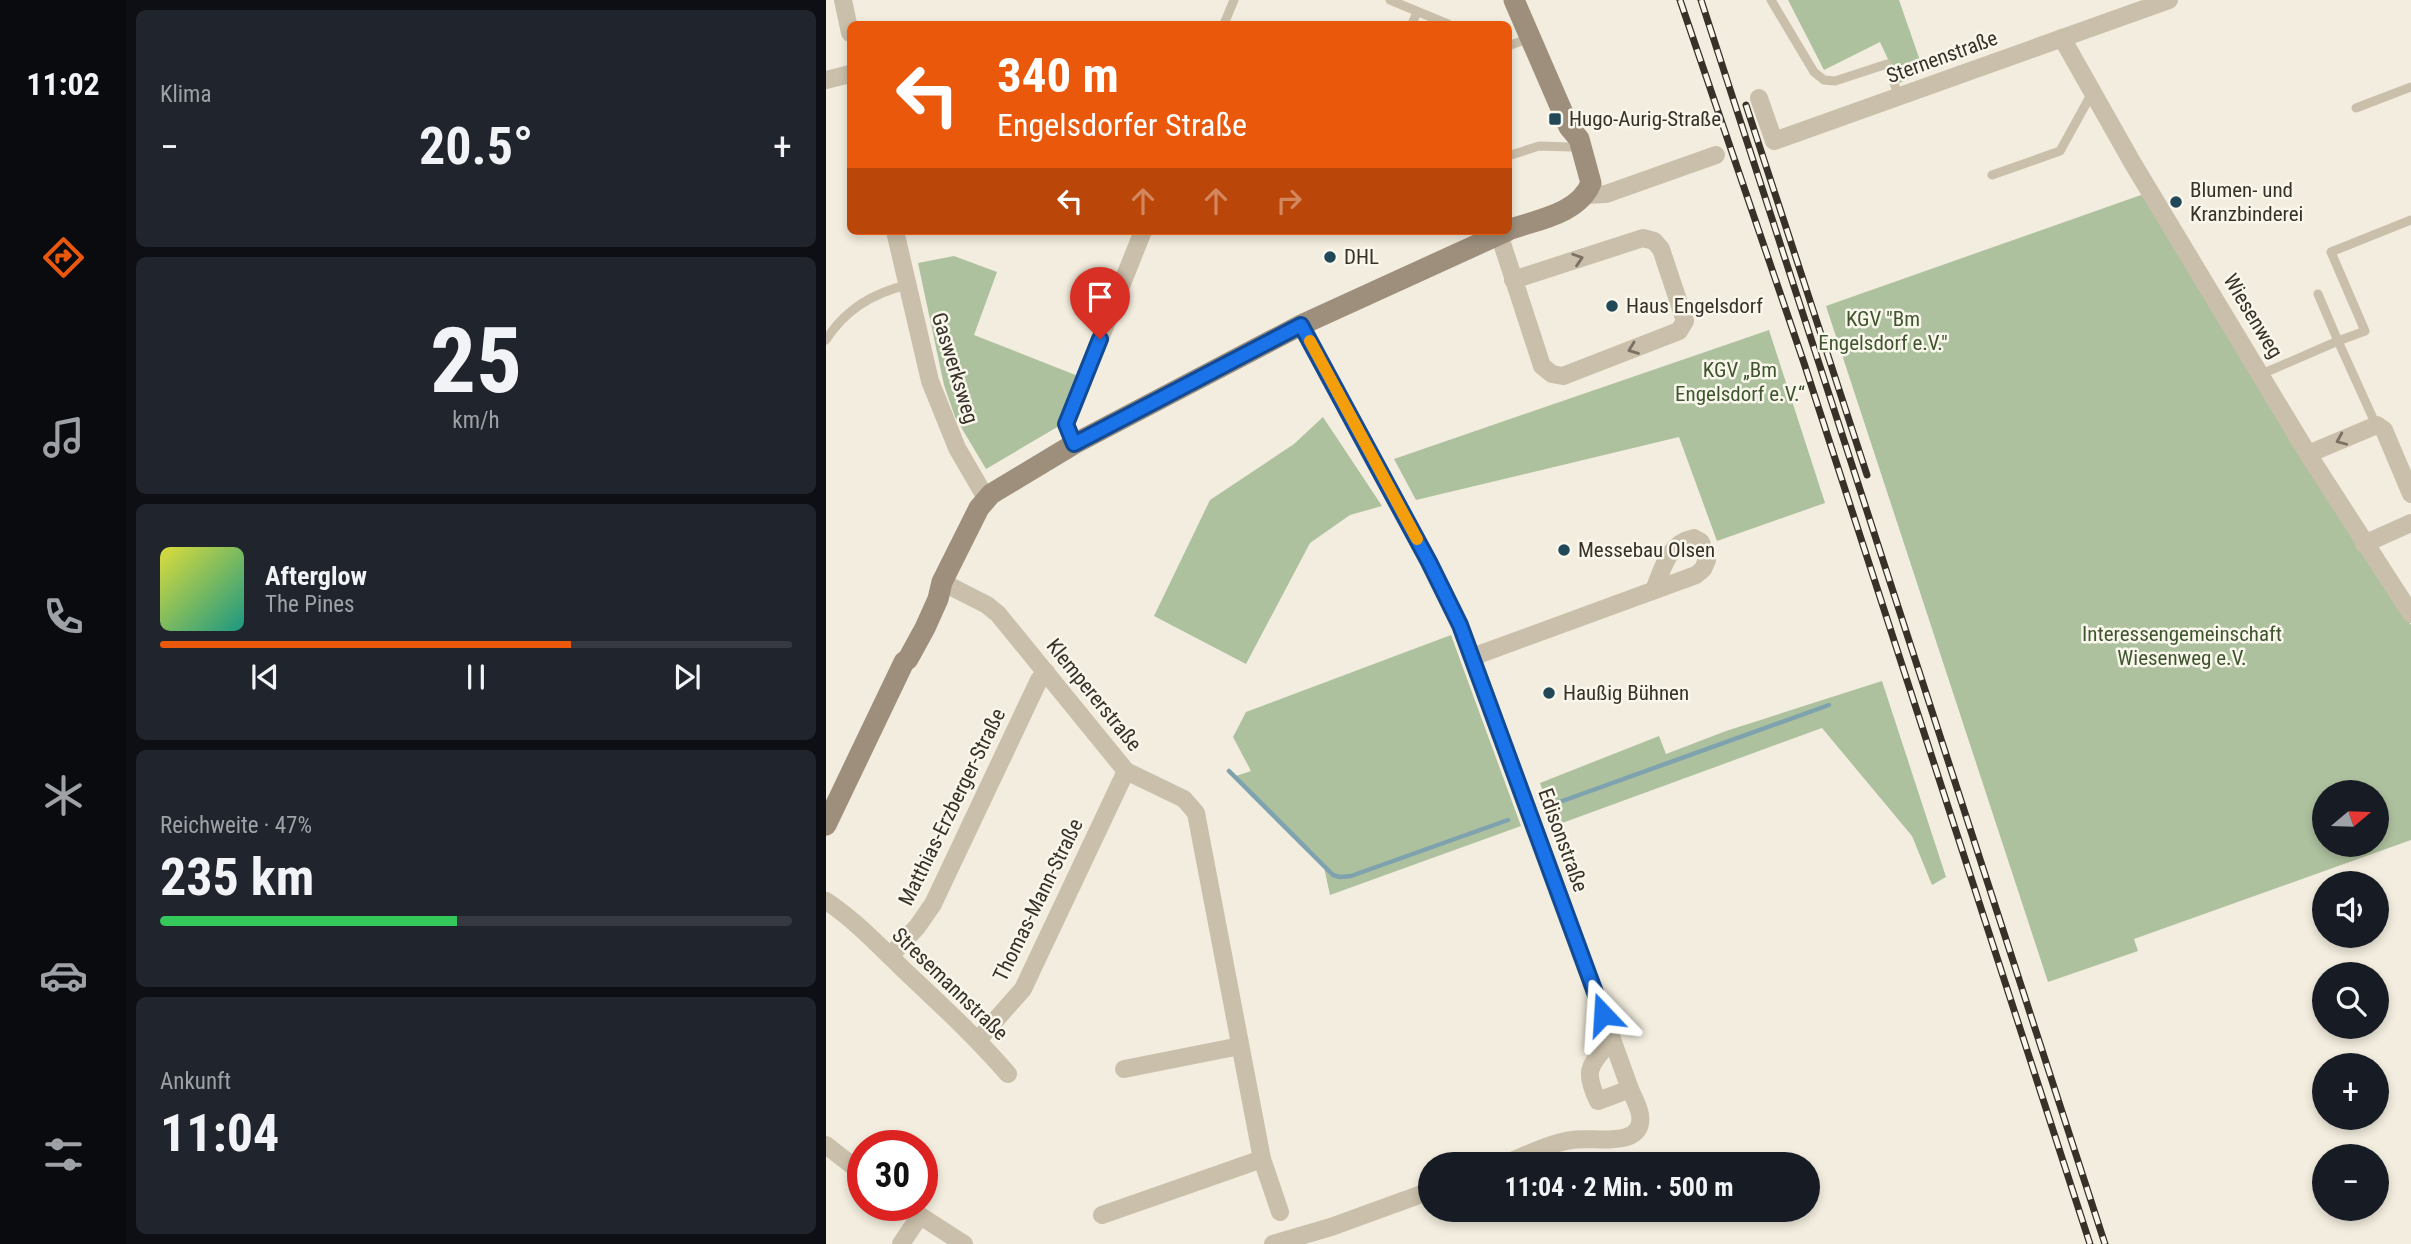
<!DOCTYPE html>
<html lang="de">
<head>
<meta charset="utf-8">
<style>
  body { margin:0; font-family:"Roboto Condensed",sans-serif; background:#20242c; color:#f1f3f6; height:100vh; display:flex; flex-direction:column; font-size:26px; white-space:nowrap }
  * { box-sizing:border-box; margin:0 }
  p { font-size:23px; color:#9ea1a6 }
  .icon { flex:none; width:38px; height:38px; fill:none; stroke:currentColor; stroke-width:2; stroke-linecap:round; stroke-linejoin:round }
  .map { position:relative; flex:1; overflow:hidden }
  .panel { display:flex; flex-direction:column; gap:10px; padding:10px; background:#0d0f14; width:700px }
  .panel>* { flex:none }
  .guide { position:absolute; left:21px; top:21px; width:665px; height:214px; border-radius:10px; box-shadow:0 4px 10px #0003; background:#ea580c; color:#fff; overflow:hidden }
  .needle { width:46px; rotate:71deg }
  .tools { position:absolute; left:1486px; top:780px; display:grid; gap:14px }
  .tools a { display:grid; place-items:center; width:77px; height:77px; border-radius:50%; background:#171b24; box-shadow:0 4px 10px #0003; font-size:35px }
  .speed { position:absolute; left:21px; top:1130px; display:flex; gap:14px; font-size:35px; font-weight:700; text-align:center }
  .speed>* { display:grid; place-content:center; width:91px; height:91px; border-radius:50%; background:#171b24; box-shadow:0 4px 10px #0003; line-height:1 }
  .speed .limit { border:10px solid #d22; background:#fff; color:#111 }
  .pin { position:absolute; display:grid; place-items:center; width:60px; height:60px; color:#fff; margin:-72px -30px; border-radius:50% 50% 50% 0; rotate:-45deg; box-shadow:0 0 7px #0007 }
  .pin .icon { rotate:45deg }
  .me { position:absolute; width:77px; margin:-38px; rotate:340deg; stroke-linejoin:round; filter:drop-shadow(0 0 5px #0008) }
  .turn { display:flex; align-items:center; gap:24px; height:147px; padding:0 35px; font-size:32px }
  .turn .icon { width:91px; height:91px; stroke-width:2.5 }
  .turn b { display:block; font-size:49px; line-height:60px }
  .lanes { display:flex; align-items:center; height:66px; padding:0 35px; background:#0003; justify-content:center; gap:35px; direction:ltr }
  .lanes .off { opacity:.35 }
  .big { font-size:52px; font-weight:700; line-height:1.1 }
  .panel .card { flex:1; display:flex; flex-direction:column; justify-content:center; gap:10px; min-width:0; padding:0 24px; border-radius:10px; background:#20242c }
  .panel .dial { align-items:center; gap:0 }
  .dial b { font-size:91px; line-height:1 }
  .song { display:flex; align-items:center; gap:21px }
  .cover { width:84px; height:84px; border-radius:10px; background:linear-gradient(135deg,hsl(60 70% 55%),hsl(170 70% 35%)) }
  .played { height:7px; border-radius:4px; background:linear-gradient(90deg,#ea580c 65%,#363941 65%) }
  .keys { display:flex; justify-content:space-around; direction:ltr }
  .heat { display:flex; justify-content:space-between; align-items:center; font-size:38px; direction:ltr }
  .charge { height:10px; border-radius:5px; background:linear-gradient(90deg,#34c759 47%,#363941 0) }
  .trip { position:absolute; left:592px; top:1152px; width:402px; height:70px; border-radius:35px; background:#171b24; box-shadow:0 4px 10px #0003; font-weight:700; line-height:70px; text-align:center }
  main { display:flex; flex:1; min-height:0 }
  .dock { display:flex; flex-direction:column; width:126px; justify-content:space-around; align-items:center; background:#090b0e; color:#9ea1a6 }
  .dock .icon { width:49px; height:49px }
  .dock .on { color:#ea580c }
  .dock b { font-size:32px; color:#f1f3f6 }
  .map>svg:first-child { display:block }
  .green { fill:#aec19f; fill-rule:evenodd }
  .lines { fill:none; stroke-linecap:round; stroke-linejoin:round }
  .stream { stroke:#7ea2ae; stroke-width:4.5 }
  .lane { stroke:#cabfaa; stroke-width:9 }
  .street { stroke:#cabfaa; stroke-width:18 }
  .secondary { stroke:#9d8f7c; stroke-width:21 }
  .rail-casing { stroke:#38312a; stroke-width:7 }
  .rail { stroke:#f9f6eb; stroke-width:4.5; stroke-dasharray:13; stroke-linecap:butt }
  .oneway { stroke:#7a7164 }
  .route-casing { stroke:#114b97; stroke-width:18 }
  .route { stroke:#1a73e8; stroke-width:12 }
  .slow { stroke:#f59e0b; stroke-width:12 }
  .poi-dot { fill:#204858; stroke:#f9f6eb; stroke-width:2.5 }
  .labels { text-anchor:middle; stroke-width:5; stroke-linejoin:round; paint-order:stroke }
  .street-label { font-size:21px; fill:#38312a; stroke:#f9f6eb }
  .poi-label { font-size:21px; fill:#38312a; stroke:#f9f6eb; text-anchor:start }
  .park-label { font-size:21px; fill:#3e552e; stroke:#f9f6eb }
</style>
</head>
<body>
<main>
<nav class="dock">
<b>11:02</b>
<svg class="icon on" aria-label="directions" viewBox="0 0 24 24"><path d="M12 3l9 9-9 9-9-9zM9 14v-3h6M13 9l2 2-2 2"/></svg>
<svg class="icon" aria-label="music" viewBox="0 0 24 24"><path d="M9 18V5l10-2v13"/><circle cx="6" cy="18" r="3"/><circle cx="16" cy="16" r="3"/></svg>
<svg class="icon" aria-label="phone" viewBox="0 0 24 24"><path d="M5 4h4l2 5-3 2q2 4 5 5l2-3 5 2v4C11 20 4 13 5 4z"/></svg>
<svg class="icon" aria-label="climate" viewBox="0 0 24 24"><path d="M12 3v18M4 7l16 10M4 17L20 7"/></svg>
<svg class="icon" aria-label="car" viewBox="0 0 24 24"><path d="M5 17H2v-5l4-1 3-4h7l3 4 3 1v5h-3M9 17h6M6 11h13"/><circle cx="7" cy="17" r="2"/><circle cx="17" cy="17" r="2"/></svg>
<svg class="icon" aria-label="filters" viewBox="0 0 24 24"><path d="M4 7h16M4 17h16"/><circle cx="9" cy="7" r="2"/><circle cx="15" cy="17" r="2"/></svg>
</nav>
<section class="panel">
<div class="card"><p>Klima</p>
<div class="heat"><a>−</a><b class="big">20.5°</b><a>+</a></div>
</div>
<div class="card dial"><b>25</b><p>km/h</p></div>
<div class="card">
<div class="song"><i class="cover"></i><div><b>Afterglow</b><p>The Pines</p></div></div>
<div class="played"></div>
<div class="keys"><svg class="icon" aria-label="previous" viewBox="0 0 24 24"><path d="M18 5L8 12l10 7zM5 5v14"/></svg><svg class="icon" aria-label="pause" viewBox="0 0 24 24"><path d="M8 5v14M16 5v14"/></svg><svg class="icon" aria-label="next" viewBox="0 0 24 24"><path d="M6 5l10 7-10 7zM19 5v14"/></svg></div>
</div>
<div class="card"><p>Reichweite · 47%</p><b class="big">235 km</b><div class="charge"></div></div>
<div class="card"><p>Ankunft</p><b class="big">11:04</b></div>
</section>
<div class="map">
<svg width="1585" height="1244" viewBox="0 0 1585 1244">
  <rect width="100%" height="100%" fill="#f2edde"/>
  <g class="green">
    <polygon points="962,0 1073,0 1098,72 1073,83 1054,42 998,70"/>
    <path d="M 1315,195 L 1324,203 L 1555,583 L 1585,625 L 1585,840 L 1308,939 L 1312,951 L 1222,982 L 1000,306 ZM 1498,793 L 1550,793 L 1550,845 L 1498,845 Z"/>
    <polygon points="128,256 171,272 148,335 252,376 233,426 160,469 129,417 118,385 92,263"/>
    <polygon points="943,330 999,503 891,541 853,437 590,500 568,459"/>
    <polygon points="497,417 556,506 524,515 484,543 420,664 328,616 384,500 468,444"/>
    <polygon points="625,635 695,826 504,895 498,867 407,777 425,771 407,737 420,712"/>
    <polygon points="1056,681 1120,877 1106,885 1086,836 996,728 728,826 714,783 833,736 840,754 900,731"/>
  </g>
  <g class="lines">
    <g class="stream">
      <polyline points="403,771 507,875 514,877 525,876 682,820"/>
      <polyline points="728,804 1003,705"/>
    </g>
    <g class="lane">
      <polyline points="564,0 622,24"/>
      <polyline points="945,0 988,72 998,80 1009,81 1061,64 1073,97"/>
      <polyline points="398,24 408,0"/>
      <polyline points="586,24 591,12"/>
      <polyline points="682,46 704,38"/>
      <polyline points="1530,108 1585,87"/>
      <polyline points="682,156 713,146 744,147"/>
      <polyline points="1166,175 1234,151 1266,93"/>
      <polyline points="1492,294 1512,341 1539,331 1505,252 1585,220"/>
      <path d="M 0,340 C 18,311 47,293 81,285"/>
      <polyline points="1436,374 1512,341 1546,416"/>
    </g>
    <g class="street">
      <polyline points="17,0 24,33"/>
      <polyline points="1236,38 1306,162 1482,454 1585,614"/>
      <polyline points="0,80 24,74"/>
      <polyline points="933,98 948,141 1343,0"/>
      <polyline points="759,195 780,194 890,155"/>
      <polyline points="69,231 104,381 131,448 160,498"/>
      <polyline points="673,234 716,366 726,374 737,376 853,331 859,321 835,249 828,241 817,238 687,280"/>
      <path d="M 475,325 L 603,562 L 634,625 L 786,1039 L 804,1089 L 772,1101 C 756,1068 765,1065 786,1039"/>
      <polyline points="248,444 240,424 317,231"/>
      <polyline points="1482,454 1551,425 1558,430 1585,494"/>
      <polyline points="1538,544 1585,523"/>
      <polyline points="116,582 161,605 172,614 300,771 358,799 370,813 436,1159 454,1212"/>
      <path d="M 646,657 L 870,575 L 877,569 L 881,560 L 875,542 L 868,538 C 842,543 837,568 828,590"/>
      <path d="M 0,901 C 29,920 53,946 78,970 C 114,1004 150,1037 182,1074"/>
      <polyline points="64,956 91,927 107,904 213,680 220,672"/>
      <polyline points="152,1040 197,989 300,771"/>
      <polyline points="298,1069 414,1046"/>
      <polyline points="0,1145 37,1174"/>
      <path d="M 678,1164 C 699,1156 723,1143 746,1140 C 765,1136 819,1150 814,1115 C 813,1106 807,1097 804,1089"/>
      <polyline points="79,1206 138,1244"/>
      <polyline points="276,1215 436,1159"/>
      <polyline points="75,1244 93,1217"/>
      <polyline points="447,1244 505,1227 604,1191"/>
    </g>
    <g class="secondary">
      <path d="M 682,230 C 710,220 753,214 765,183 L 753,139 L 743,127 L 688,0"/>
      <polyline points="0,825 78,662 82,659 99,628 112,599 116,582 153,508 165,494 248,444 475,325 681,231"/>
    </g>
    <defs>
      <g id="rail">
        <polyline points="854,0 978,363 1264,1244"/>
        <polyline points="875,0 1279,1244"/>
        <polyline points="920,105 1041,475"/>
      </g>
    </defs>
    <use href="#rail" class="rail-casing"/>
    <use href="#rail" class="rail"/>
  </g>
  <defs><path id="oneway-chevron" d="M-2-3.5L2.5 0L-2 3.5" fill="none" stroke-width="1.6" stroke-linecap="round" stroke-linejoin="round" transform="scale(1.75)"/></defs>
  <g class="oneway">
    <use href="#oneway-chevron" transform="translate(752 259) rotate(-18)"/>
    <use href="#oneway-chevron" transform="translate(807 349) rotate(159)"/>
    <use href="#oneway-chevron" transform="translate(1515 440) rotate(157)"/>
  </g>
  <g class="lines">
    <defs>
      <polyline id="route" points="274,339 240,424 248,444 475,325 603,562 634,625 777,1014"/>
    </defs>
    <use href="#route" class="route-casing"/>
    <use href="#route" class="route"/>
    <polyline class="slow" points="484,341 591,539"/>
  </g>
  <g class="poi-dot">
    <rect x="722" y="112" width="14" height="14" rx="3.5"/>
    <circle cx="1350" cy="202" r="7"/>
    <circle cx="504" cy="257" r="7"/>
    <circle cx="786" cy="306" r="7"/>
    <circle cx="738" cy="550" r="7"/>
    <circle cx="723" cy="693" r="7"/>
  </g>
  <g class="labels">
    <g class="street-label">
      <text transform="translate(1116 57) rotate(-20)" y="7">Sternenstraße</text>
      <text transform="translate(1427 316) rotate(59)" y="7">Wiesenweg</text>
      <text transform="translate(129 368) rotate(73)" y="7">Gaswerksweg</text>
      <text transform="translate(268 695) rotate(51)" y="7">Klempererstraße</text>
      <text transform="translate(126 807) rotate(-64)" y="7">Matthias-Erzberger-Straße</text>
      <text transform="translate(737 840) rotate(70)" y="7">Edisonstraße</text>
      <text transform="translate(212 900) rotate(-64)" y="7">Thomas-Mann-Straße</text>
      <text transform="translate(124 984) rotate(44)" y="7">Stresemannstraße</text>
    </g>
    <g class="poi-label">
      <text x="743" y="126">Hugo-Aurig-Straße</text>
      <text x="1364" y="197">Blumen- und<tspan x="1364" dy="24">Kranzbinderei</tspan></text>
      <text x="518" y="264">DHL</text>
      <text x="800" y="313">Haus Engelsdorf</text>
      <text x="752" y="557">Messebau Olsen</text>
      <text x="737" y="700">Haußig Bühnen</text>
    </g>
    <g class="park-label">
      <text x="1057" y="326">KGV "Bm<tspan x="1057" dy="24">Engelsdorf e.V."</tspan></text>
      <text x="914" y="377">KGV „Bm<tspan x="914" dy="24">Engelsdorf e.V.“</tspan></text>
      <text x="1356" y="641">Interessengemeinschaft<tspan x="1356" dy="24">Wiesenweg e.V.</tspan></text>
    </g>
  </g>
</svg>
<div class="tools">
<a><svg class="needle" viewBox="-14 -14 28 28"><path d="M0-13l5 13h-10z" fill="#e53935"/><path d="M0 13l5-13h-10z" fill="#9ea1a6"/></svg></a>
<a><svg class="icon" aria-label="sound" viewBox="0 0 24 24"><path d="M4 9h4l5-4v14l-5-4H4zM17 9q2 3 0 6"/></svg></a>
<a><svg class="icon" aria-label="search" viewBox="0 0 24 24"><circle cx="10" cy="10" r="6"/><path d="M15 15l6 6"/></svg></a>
<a>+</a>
<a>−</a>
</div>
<div class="speed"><div class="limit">30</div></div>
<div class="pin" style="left:274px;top:339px;background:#d93025"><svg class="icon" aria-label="arrive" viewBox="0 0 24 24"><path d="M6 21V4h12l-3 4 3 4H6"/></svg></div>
<svg class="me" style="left:777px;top:1014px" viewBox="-20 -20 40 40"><path d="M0-17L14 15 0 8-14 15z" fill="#1a73e8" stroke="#fff" stroke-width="4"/></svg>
<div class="trip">11:04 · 2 Min. · 500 m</div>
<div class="guide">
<div class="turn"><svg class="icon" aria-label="left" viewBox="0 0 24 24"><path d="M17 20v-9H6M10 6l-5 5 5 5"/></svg><div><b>340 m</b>Engelsdorfer Straße</div></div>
<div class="lanes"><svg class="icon" aria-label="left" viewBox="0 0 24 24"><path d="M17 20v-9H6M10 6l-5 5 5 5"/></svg><svg class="icon off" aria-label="ahead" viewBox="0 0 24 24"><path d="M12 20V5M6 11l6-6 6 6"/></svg><svg class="icon off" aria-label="ahead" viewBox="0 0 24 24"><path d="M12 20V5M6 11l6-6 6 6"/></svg><svg class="icon off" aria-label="right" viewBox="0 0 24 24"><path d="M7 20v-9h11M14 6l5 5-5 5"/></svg></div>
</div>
</div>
</main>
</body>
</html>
